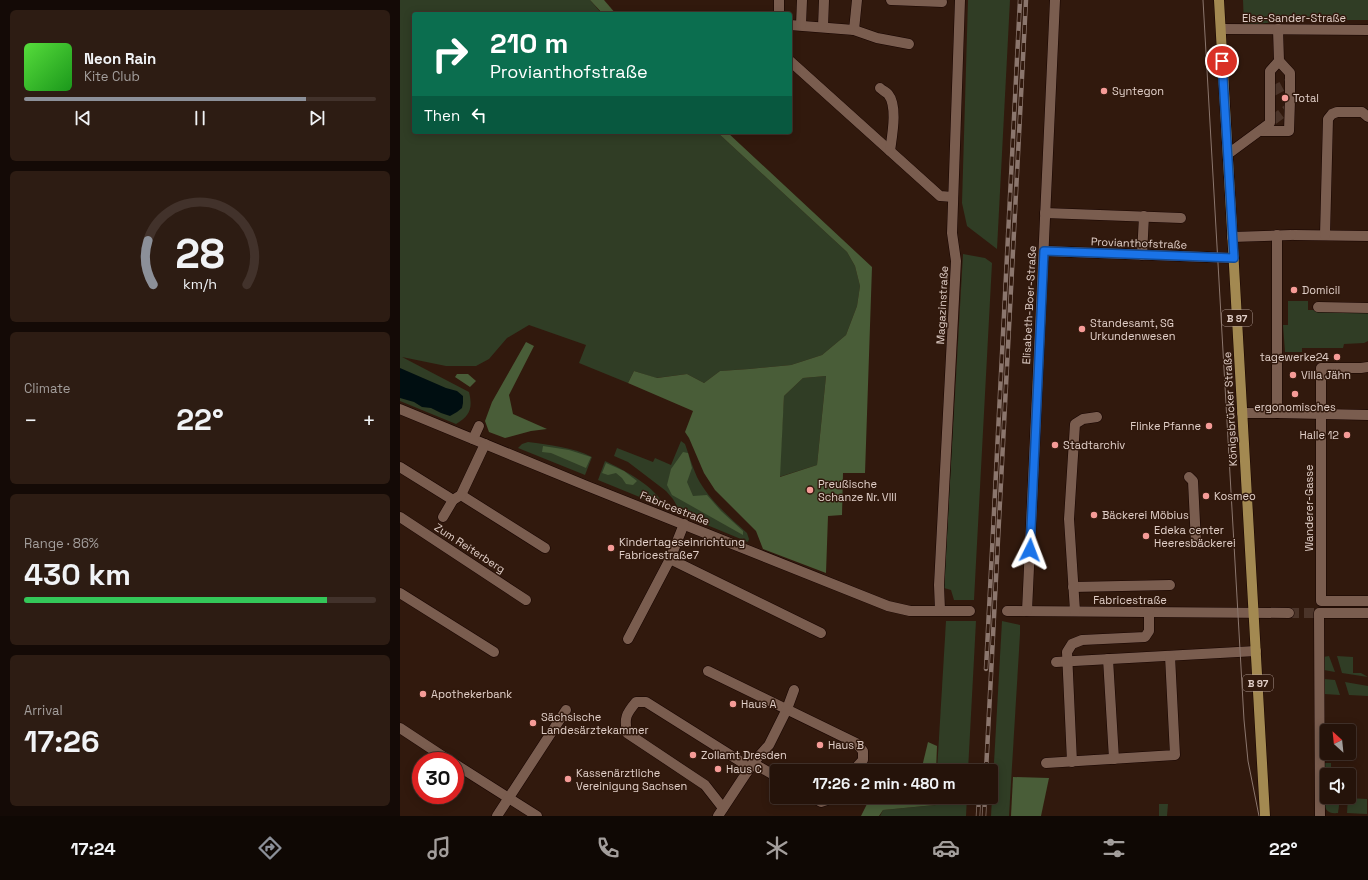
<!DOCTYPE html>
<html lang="en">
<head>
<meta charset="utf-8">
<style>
  body { margin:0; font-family:"Space Grotesk",sans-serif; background:#2d1c13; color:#f1f3f6; height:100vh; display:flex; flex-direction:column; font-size:15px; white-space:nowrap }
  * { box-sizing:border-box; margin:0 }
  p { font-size:13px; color:#a39e9c }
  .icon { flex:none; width:22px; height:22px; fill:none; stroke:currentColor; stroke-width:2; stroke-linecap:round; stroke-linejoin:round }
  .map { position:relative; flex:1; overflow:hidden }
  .panel { display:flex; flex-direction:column; gap:10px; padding:10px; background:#140a06; width:400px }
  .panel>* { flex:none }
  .hud { position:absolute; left:12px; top:12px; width:380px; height:122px; border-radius:4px; box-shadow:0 2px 10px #0003,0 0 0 1px #42322b; background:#0b6e4f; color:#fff; overflow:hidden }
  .needle { width:26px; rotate:333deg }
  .tools { position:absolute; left:920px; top:724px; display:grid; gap:8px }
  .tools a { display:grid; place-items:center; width:36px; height:36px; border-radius:4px; background:#25130a; box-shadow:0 2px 10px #0003,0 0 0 1px #42322b; font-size:20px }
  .speed { position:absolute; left:12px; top:752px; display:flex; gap:8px; font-size:20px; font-weight:700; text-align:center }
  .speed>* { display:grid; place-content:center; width:52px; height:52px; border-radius:50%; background:#25130a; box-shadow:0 2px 10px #0003,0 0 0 1px #42322b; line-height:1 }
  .speed .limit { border:6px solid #d22; background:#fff; color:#111 }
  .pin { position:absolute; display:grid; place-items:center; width:34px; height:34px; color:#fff; margin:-17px; border:2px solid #fff; border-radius:50%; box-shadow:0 1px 4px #0007 }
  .me { position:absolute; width:44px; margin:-22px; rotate:3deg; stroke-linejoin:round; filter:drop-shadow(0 0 3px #0008) }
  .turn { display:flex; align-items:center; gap:14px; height:84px; padding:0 12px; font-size:18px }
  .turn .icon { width:52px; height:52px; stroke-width:2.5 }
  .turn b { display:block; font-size:28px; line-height:34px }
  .then { display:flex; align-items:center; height:38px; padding:0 12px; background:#0003; gap:8px; font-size:15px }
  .big { font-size:30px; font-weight:800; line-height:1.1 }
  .panel .widget { flex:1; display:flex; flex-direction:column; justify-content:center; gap:6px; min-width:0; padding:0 14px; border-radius:6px; background:#2d1c13 }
  .panel .dial { align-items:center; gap:0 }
  .dial svg { height:104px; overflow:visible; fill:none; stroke:#42322b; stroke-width:7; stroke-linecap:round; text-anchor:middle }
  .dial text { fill:#f1f3f6; stroke:none }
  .song { display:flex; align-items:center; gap:12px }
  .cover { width:48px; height:48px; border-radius:6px; background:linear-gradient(135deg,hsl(110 70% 55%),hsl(120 70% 35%)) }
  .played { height:4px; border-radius:2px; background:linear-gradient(90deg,#8c9099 80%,#42322b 80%) }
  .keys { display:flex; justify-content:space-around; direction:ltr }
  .heat { display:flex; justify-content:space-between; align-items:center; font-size:22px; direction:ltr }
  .charge { height:6px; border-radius:3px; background:linear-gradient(90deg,#34c759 86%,#42322b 0) }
  .trip { position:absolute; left:370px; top:764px; width:228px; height:40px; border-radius:4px; background:#25130a; box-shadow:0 2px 10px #0003,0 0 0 1px #42322b; font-weight:800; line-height:40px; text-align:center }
  .dock { display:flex; height:64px; justify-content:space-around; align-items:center; background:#0f0804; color:#a39e9c }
  .dock .icon { width:28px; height:28px }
  .dock .selected { color:#8c9099 }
  .dock b { font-size:18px; color:#f1f3f6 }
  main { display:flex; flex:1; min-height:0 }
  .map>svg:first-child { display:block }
  .green { fill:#303d25 }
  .forest { fill:#495d38; fill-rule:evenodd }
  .water { fill:#000e11 }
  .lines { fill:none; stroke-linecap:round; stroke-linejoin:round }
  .minor-tunnel { stroke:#4b3429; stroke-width:10; stroke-dasharray:10 5; stroke-linecap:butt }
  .minor-casing { stroke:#170400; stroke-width:11 }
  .major-casing { stroke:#170400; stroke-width:11 }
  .minor { stroke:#7a5d4f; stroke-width:10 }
  .major { stroke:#a38951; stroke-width:10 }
  .tram { stroke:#8b766d; stroke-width:1 }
  .rail-casing { stroke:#8b766d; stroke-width:4.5 }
  .rail { stroke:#31190d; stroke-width:3; stroke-dasharray:9; stroke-linecap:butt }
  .route-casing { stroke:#114b97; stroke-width:10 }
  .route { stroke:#1a73e8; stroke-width:7 }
  .poi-dot { fill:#f59b97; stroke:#31190d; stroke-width:1.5 }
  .labels { text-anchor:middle; stroke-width:3; stroke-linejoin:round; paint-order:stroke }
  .shield { fill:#31190d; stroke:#ac988f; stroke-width:1 }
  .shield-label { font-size:10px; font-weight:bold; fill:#e0cec7 }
  .street-label { font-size:11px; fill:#e0cec7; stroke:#31190d }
  .poi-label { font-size:11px; fill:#e0cec7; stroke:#31190d; text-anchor:start }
</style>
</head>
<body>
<main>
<section class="panel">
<div class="widget">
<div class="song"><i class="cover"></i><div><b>Neon Rain</b><p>Kite Club</p></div></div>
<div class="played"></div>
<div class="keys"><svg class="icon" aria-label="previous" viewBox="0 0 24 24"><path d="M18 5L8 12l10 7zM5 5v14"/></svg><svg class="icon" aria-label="pause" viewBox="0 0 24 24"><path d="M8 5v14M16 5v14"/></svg><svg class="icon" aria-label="next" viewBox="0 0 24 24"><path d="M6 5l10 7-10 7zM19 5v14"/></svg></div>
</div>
<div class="widget dial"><svg viewBox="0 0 100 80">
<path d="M14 69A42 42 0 1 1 86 69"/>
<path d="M14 69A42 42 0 0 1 10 35" stroke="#8c9099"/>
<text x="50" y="56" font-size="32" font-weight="700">28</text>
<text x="50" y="72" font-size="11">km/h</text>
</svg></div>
<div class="widget"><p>Climate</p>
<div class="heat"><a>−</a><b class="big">22°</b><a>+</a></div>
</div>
<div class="widget"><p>Range · 86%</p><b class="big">430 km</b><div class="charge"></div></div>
<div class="widget"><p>Arrival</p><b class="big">17:26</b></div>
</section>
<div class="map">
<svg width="968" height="816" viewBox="0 0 968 816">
  <rect width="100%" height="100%" fill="#31190d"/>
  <g class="green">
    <path d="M 0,0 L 190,0 L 202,14 L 14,14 L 14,132 L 317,132 L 447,252 L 455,266 L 460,286 L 457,306 L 446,335 L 422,355 L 391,365 L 349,369 L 320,371 L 304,383 L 287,374 L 256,378 L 234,371 L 228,383 L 179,363 L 186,345 L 129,325 L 107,338 L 89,359 L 76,366 L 46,366 L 2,357 L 69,392 C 73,408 70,416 56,424 L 0,401 Z"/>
    <polygon points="568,0 610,0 597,249 567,226 562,203"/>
    <polygon points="843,0 968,0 968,20 888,20 844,26"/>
    <polygon points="563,254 585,258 592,263 574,600 554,600 551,590 544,588"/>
    <polygon points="888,301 908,301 908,310 968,310 968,341 964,343 944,344 943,348 902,348 902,352 885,352 883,325 888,325"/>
    <polygon points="426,376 417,465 379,477 384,396 403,378"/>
    <path d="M 281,441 L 285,444 C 289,455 292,466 297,477 C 308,499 329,517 347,533 L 349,539 L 348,542 L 278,513 L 278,508 L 273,499 L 266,491 L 228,462 L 214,456 L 217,448 L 253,462 L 255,458 L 271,465 Z"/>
    <path d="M 128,442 C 150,445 172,447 192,457 L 185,475 L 118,448 L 122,444 Z"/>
    <path d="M 205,461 C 224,470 257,487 264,507 L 198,480 Z"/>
    <polygon points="546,621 576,621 568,771 537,771"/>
    <polygon points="602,621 620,625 620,634 609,816 591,816"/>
    <polygon points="929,656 935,672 924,670 923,657"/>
    <polygon points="937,656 953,657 953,673 961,673 968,677 942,673"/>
    <polygon points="924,679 935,680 940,695 924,694 923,693"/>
    <polygon points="945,682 968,686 968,696 949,695"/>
    <polygon points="923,724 931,724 931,731 927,731 927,752 923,752"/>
    <polygon points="923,763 931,763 931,775 927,775 927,786 923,786"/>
    <polygon points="537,797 567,797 566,816 480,816 483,810 536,805"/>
    <path d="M 923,798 L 940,798 L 938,813 C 926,814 925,809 923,798 Z"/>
    <polygon points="948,798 967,799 967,814 947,813"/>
    <polygon points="759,804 768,804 767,816 759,816"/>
  </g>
  <g class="forest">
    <polygon points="190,0 204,0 216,14 203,14"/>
    <path d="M 317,132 L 327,132 L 472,267 L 465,473 L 443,473 L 442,515 L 428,516 L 426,573 L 363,549 L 356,531 L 315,490 L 304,473 L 289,438 L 285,432 L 293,411 L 228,383 L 234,371 L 257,378 L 287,374 L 304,383 L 320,371 L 349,369 L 391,365 L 422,355 L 446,335 L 457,306 L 460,286 L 455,266 L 447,252 ZM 426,376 L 417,465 L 380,477 L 384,396 L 403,378 Z"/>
    <polygon points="126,342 134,346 109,395 113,414 147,429 131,431 105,438 89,432 85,421 92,402"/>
    <polygon points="57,374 68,374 76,381 70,387 55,377"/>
    <polygon points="143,446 169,450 191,457 186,468 151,453 142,452"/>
    <polygon points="283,452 288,453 292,468 287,482 293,496 307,495 321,511 343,531 343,535 272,495 267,485 271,469"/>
    <polygon points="206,463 224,471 237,481 233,485 226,484 222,478 216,473 208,475 202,473"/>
    <polygon points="528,742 537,746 536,771 521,771"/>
    <polygon points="613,777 649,778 641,816 611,816"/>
    <polygon points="490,797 535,797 535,805 483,810 479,816 461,816 470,798"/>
  </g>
  <polygon class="water" points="0,368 46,388 57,391 63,396 63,403 62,408 57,412 50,416 41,413 31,408 22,407 14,402 0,398"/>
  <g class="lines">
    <g class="minor-tunnel">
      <polyline points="873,91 888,83"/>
      <polyline points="873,120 888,109"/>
      <polyline points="889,613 915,613"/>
    </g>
    <defs>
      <g id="minor">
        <polyline points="491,0 542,2"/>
        <polyline points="379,14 379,0"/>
        <polyline points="390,25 454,30 477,38 509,44"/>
        <polyline points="401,25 402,0"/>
        <polyline points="423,27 424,0"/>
        <polyline points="821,29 968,30"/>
        <polyline points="878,29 879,61 890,73 890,93"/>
        <polyline points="454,30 457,0"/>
        <polyline points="390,61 540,196 553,197"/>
        <path d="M 480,88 C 482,90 486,92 488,94 C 498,106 492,136 490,151"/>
        <polyline points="860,131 889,131 890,100"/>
        <polyline points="828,154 870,123 870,71 879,61"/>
        <polyline points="645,213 781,218"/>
        <polyline points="894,235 968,236"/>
        <polyline points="925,235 928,119 932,114 937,112 962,112 968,117"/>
        <polyline points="832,237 891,235"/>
        <polyline points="644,251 834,258"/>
        <polyline points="742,255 744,216"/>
        <polyline points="918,307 968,308"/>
        <polyline points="968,367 961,368 921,368 921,601 968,601"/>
        <polyline points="0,409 187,486 488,606 510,611 570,611"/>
        <polyline points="842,413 877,413 877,235"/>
        <polyline points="877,413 968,415"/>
        <polyline points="73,439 79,426"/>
        <polyline points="0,467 53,500"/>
        <polyline points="789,477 793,481 796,543"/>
        <polyline points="61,495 145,548"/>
        <polyline points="0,517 126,600"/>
        <polyline points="43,517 53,500 61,495 85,444"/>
        <polyline points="270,559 421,633"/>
        <polyline points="673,587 770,585"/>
        <polyline points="0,593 94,652"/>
        <polyline points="540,610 539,585 556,261 552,233 560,0"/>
        <polyline points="607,611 889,613"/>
        <polyline points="627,611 655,0"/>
        <polyline points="675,611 669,519 675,424 683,419 697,417"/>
        <polyline points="228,639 270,559 284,524"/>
        <polyline points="708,659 714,759"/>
        <polyline points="656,662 856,651"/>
        <polyline points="308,671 456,743 463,751 463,760 453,771"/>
        <polyline points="0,728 50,761"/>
        <polyline points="672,762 667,652 672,644 682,640 745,637 749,631 749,612"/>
        <polyline points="353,763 377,777"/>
        <polyline points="646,763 775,755 770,656"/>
        <polyline points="55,764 137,816"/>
        <polyline points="412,797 421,802 430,799 432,797"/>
        <path d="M 323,808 L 305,785 L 227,733 C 224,718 226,714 236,702 L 246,702 L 343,763 L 347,772"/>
        <polyline points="97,816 166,710"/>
        <polyline points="318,816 353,763 369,745 387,709 394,690"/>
        <polyline points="920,816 919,613 968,613"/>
      </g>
      <polyline id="major" points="819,0 865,816"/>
    </defs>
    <use href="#minor" class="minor-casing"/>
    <use href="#major" class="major-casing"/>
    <use href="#minor" class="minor"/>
    <use href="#major" class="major"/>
    <polyline class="tram" points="803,0 844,720 848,761 859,816"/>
    <defs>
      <g id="rail">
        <polyline points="586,669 620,0"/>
        <polyline points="586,771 626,0"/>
        <polyline points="578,816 579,797"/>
        <polyline points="584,816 585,797"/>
      </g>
    </defs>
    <use href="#rail" class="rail-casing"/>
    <use href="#rail" class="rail"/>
  </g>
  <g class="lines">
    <defs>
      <polyline id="route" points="630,550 644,251 834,258 822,61"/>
    </defs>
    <use href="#route" class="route-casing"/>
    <use href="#route" class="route"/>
  </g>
  <g class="poi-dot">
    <circle cx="704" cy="91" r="4"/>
    <circle cx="885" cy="98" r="4"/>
    <circle cx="894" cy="290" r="4"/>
    <circle cx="682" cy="329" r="4"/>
    <circle cx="937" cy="357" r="4"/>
    <circle cx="893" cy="375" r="4"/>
    <circle cx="895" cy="394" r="4"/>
    <circle cx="809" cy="426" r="4"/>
    <circle cx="947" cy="435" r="4"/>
    <circle cx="655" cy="445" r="4"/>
    <circle cx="410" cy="490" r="4"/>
    <circle cx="806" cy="496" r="4"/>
    <circle cx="694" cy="515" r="4"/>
    <circle cx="746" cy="536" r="4"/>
    <circle cx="211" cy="548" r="4"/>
    <circle cx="23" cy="694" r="4"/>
    <circle cx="333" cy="704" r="4"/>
    <circle cx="133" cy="723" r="4"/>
    <circle cx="420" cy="745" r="4"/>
    <circle cx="293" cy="755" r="4"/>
    <circle cx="318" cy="769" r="4"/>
    <circle cx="168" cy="779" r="4"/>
  </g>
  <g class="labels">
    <g class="shield">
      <rect x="822" y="310" width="30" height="16" rx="3"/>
      <rect x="843" y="675" width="30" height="16" rx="3"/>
    </g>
    <g class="shield-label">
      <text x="837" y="322">B 97</text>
      <text x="858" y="687">B 97</text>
    </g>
    <g class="street-label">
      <text x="894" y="22">Else-Sander-Straße</text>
      <text transform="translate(739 243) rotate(2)" y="4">Provianthofstraße</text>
      <text transform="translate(542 305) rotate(-87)" y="4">Magazinstraße</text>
      <text transform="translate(629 305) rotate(-87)" y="4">Elisabeth-Boer-Straße</text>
      <text transform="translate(830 409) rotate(-93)" y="4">Königsbrücker Straße</text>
      <text transform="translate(275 508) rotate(22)" y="4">Fabricestraße</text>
      <text transform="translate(909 508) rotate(-90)" y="4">Wanderer-Gasse</text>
      <text transform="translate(70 548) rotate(33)" y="4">Zum Reiterberg</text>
      <text x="730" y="604">Fabricestraße</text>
    </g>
    <g class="poi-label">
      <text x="712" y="95">Syntegon</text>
      <text x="893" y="102">Total</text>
      <text x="902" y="294">Domicil</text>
      <text x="690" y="327">Standesamt, SG<tspan x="690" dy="13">Urkundenwesen</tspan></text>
      <text x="929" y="361" text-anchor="end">tagewerke24</text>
      <text x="901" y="379">Villa Jähn</text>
      <text x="895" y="411" text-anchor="middle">ergonomisches</text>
      <text x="801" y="430" text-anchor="end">Flinke Pfanne</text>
      <text x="939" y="439" text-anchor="end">Halle 12</text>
      <text x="663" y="449">Stadtarchiv</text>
      <text x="418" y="488">Preußische<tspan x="418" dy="13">Schanze Nr. VIII</tspan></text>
      <text x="814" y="500">Kosmeo</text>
      <text x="702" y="519">Bäckerei Möbius</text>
      <text x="754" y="534">Edeka center<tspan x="754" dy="13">Heeresbäckerei</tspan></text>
      <text x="219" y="546">Kindertageseinrichtung<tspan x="219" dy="13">Fabricestraße7</tspan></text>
      <text x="31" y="698">Apothekerbank</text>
      <text x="341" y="708">Haus A</text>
      <text x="141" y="721">Sächsische<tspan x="141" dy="13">Landesärztekammer</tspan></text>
      <text x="428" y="749">Haus B</text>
      <text x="301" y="759">Zollamt Dresden</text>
      <text x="326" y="773">Haus C</text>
      <text x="176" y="777">Kassenärztliche<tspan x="176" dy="13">Vereinigung Sachsen</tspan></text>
    </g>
  </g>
</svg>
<div class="tools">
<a><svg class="needle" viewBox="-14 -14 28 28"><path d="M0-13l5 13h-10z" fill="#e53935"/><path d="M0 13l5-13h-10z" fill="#a39e9c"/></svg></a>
<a><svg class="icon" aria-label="sound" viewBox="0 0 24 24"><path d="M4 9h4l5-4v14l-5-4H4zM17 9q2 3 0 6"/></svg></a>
</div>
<div class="speed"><div class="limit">30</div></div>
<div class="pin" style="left:822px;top:61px;background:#d93025"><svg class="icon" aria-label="arrive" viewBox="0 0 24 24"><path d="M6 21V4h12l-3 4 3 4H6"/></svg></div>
<svg class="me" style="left:630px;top:550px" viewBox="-20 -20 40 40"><path d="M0-17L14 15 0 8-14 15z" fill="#1a73e8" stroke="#fff" stroke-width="4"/></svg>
<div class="trip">17:26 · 2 min · 480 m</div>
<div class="hud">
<div class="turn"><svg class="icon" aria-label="right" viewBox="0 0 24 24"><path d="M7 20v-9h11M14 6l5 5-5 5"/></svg><div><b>210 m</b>Provianthofstraße</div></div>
<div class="then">Then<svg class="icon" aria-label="left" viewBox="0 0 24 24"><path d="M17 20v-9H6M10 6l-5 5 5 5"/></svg></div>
</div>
</div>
</main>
<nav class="dock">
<b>17:24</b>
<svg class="icon selected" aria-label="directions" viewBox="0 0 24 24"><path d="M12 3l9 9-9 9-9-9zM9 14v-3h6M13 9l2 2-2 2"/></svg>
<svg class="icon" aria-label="music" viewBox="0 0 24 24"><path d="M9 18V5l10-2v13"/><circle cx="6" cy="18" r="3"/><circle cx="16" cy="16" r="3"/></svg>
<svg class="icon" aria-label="phone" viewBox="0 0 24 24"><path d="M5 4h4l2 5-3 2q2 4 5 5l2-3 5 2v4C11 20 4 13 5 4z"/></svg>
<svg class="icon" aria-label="climate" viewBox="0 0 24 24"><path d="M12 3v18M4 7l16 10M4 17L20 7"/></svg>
<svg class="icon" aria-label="car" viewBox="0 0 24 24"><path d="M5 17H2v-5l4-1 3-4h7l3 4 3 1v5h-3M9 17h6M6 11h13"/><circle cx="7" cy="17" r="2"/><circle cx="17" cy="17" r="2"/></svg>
<svg class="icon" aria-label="filters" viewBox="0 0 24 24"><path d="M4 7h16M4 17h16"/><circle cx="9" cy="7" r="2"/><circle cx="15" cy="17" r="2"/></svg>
<b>22°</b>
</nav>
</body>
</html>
